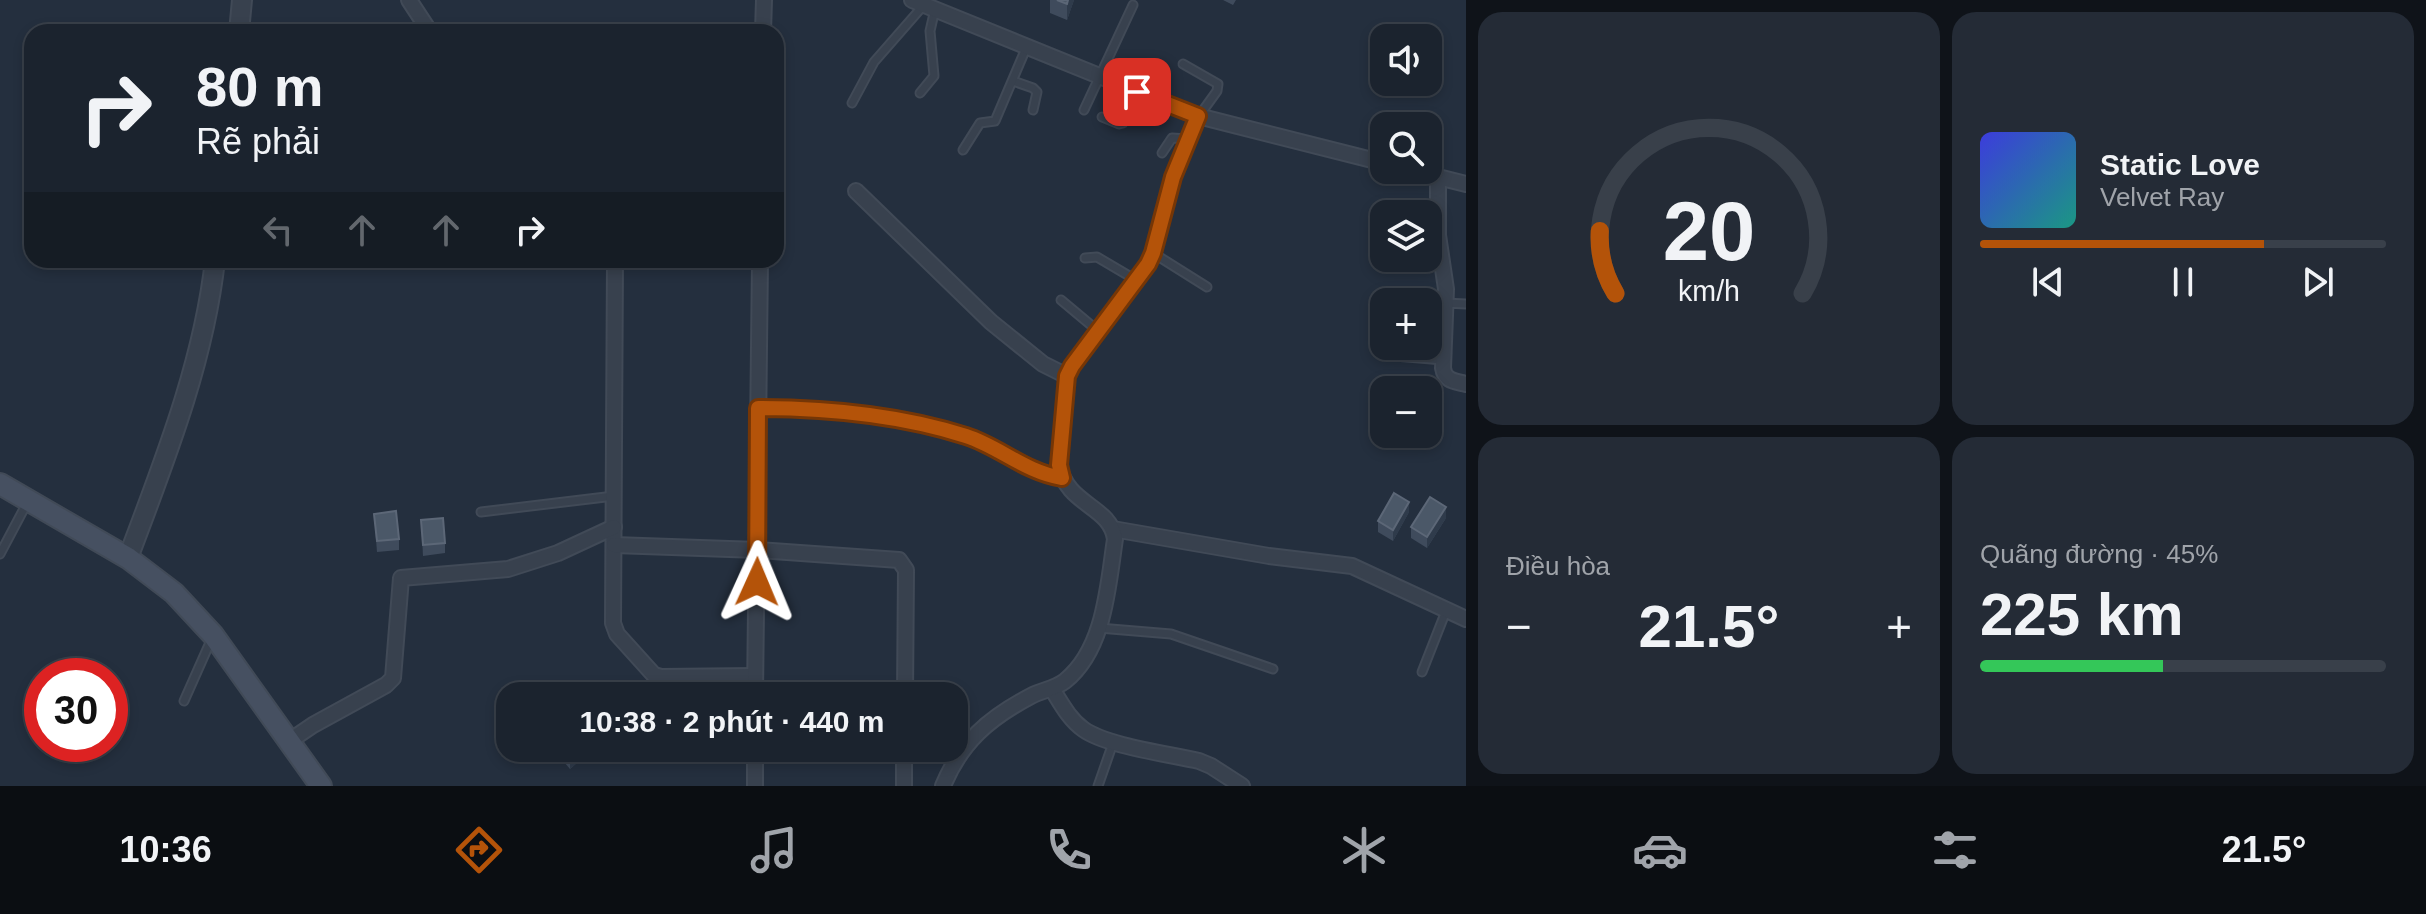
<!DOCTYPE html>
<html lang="vi">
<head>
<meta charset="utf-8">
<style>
  body { margin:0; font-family:Helvetica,sans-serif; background:#242b36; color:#f1f3f6; height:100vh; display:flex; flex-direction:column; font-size:30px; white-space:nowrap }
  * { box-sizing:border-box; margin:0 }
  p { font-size:26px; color:#a0a4aa }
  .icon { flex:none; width:44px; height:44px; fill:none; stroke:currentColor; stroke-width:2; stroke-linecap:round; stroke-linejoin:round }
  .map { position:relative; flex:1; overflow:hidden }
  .side { display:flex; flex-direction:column; gap:12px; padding:12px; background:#0f1319; width:960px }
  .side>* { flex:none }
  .top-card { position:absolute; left:24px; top:24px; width:760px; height:244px; border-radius:24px; box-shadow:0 4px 12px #0003,0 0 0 2px #39404a; background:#1b232e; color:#f1f3f6; overflow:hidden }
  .buttons { position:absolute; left:1370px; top:24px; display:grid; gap:16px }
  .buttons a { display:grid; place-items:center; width:72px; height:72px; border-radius:16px; background:#1b232e; box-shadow:0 4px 12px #0003,0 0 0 2px #39404a; font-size:40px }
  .speed { position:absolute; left:24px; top:658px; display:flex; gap:16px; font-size:40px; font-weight:700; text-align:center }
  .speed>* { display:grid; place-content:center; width:104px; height:104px; border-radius:50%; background:#1b232e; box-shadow:0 4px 12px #0003,0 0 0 2px #39404a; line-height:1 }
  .speed .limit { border:12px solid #d22; background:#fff; color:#111 }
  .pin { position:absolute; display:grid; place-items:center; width:68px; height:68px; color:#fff; margin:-34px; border-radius:16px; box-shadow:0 4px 12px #0006 }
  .me { position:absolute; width:88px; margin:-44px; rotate:1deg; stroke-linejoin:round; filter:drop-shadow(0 0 6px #0008) }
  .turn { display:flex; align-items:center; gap:28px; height:168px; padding:0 40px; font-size:36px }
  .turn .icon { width:104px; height:104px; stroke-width:2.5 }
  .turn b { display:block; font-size:56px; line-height:68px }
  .lanes { display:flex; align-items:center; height:76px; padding:0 40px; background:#0003; justify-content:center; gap:40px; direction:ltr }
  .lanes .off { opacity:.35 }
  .big { font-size:60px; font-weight:600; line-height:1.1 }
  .side .card { flex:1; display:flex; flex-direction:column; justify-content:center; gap:12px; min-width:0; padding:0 28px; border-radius:24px; background:#242b36 }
  .side .dial { align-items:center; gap:0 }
  .dial svg { height:208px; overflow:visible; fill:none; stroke:#39404a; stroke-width:7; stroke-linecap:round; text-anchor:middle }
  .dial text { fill:#f1f3f6; stroke:none }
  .song { display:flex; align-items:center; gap:24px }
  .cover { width:96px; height:96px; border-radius:12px; background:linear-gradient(135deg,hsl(240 70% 55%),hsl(170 70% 35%)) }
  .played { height:8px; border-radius:4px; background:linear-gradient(90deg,#b45309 70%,#39404a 70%) }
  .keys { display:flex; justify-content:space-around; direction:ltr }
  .heat { display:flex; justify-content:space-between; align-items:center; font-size:44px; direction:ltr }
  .charge { height:12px; border-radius:6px; background:linear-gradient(90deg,#34c759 45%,#39404a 0) }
  .side .tiles { flex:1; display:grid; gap:12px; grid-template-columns:repeat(2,1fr) }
  .trip { position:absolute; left:496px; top:682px; width:472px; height:80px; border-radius:24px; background:#1b232e; box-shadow:0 4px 12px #0003,0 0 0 2px #39404a; font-weight:600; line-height:80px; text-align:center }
  .menu { display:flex; height:128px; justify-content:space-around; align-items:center; background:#0b0e12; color:#a0a4aa }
  .menu .icon { width:56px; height:56px }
  .menu .on { color:#b45309 }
  .menu b { font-size:36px; color:#f1f3f6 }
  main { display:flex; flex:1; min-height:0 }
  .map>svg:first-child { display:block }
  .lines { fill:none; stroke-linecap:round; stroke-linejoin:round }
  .service-casing { stroke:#414a57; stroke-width:11 }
  .minor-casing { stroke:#414a57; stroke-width:18 }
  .tertiary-casing { stroke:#414a57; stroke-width:22 }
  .secondary-casing { stroke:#414a57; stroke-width:24 }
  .service { stroke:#38414e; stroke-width:7 }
  .minor { stroke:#38414e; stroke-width:14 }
  .tertiary { stroke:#38414e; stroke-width:18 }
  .secondary { stroke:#465061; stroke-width:20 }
  .wall { fill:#3f4b5c }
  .shaded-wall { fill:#2f3b4b }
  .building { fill:#4b5868; stroke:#5c6777; stroke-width:2 }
  .route-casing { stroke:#753606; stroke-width:20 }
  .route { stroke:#b45309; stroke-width:14 }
</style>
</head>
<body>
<main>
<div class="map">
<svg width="1466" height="786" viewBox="0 0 1466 786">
  <rect width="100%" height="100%" fill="#242f3e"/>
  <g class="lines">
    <defs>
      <g id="service">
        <polyline points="1183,64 1218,84 1217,91 1199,116"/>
        <polyline points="1013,81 1033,88 1037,92 1033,110"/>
        <polyline points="920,93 934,76 930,31 935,9"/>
        <polyline points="852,103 874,62 923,6"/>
        <polyline points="1084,110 1133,5"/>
        <polyline points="1102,117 1119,124 1123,123 1137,92"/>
        <polyline points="963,150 980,123 995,121 1027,46"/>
        <polyline points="1162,153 1172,138 1188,139"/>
        <polyline points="1153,253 1207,287"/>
        <polyline points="1085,258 1097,257 1136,280"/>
        <polyline points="1061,300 1098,331"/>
        <polyline points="1445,303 1466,304"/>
        <polyline points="1383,355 1443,360"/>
        <polyline points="481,512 614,496"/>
        <polyline points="0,554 27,503"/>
        <polyline points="1099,628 1171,634 1273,669"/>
        <polyline points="1422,672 1446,611"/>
        <polyline points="184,701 212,638"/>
        <polyline points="1098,786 1113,743"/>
      </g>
      <g id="minor">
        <polyline points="409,0 430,32"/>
        <polyline points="912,0 1198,116 1384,163"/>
        <polyline points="763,32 764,0"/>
        <polyline points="1410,170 1466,184"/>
        <path d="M 1438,177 L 1438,235 L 1446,289 L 1443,368 C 1445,381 1454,381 1466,384"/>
        <polyline points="856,191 991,322 1043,364 1067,376"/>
        <polyline points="615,260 613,623 617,634 654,675 661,677 755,676"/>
        <path d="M 758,408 C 824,408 903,415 966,436 C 1000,447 1025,472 1062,478"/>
        <polyline points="1113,529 1269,556 1352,566 1466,619"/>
        <polyline points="614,545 758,550 899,560 906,570 905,696"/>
        <path d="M 1052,689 C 1061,703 1069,719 1083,729 C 1106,746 1169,754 1199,761 L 1211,766 L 1242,786"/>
        <polyline points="755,696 760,260"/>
        <polyline points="288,742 313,725 386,685 393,678 401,578 508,569 558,553 614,527"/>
        <polyline points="755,748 755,786"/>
        <polyline points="904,786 904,748"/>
        <path d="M 943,786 C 961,742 989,718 1031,696 C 1042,690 1055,689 1065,681 C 1105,649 1108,585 1115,539 C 1110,505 1067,506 1059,465 L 1067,376 L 1072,366 L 1148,264 L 1153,253 L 1173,177 L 1198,116"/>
      </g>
      <g id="tertiary">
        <polyline points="239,32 242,0"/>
        <path d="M 128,558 C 164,462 204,362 215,260"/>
      </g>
      <polyline id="secondary" points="0,484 128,558 174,593 213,635 321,786"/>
    </defs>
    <use href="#service" class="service-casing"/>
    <use href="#minor" class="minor-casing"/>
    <use href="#tertiary" class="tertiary-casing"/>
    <use href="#secondary" class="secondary-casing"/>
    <use href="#service" class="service"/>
    <use href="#minor" class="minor"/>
    <use href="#tertiary" class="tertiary"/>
    <use href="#secondary" class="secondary"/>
  </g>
  <g class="wall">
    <polygon points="1050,0 1074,0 1067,20 1050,13"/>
    <polygon points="1223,0 1236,0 1233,5"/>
    <polygon points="1409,512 1393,541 1378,532 1378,521"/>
    <polygon points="374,514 399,539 399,550 377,552"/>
    <polygon points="1446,518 1427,548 1411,538 1411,527"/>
    <polygon points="421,520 445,543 445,553 423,556"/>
    <polygon points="552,748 586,748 586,755 570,769"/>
  </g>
  <g class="shaded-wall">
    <polygon points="1068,0 1074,0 1067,20 1067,4"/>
    <polygon points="1409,502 1409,512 1393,541 1393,530"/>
    <polygon points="1446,507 1446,518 1427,548 1427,537"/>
    <polygon points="576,748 586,748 586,755 570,769 570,753"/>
  </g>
  <g class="building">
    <polygon points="1057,0 1068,0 1067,4"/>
    <polygon points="1394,493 1409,502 1393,530 1378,521"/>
    <polygon points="1430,497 1446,507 1427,537 1411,527"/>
    <polygon points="396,511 399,539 377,541 374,514"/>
    <polygon points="443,518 445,543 423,545 421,520"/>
    <polygon points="566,748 576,748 570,753"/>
  </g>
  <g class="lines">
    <defs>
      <path id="route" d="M 757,582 L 758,408 C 827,408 900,415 966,436 C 1000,447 1025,472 1062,478 L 1059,465 L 1067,376 L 1072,366 L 1148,264 L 1153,253 L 1173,177 L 1198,116 L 1137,92"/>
    </defs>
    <use href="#route" class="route-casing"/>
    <use href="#route" class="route"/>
  </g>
</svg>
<div class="buttons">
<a><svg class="icon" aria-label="sound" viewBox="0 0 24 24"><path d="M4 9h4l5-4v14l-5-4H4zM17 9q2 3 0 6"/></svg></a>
<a><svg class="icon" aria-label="search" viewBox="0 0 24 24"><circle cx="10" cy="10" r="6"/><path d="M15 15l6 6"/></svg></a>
<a><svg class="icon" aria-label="layers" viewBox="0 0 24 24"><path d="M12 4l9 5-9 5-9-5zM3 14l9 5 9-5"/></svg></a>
<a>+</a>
<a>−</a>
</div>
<div class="speed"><div class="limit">30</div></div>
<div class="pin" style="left:1137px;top:92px;background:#d93025"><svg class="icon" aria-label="arrive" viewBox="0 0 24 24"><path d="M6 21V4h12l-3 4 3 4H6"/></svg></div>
<svg class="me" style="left:757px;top:582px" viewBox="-20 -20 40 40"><path d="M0-17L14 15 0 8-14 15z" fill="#b45309" stroke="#fff" stroke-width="4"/></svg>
<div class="trip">10:38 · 2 phút · 440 m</div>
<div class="top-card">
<div class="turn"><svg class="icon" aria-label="right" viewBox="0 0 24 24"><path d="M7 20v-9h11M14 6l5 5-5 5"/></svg><div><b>80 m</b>Rẽ phải</div></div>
<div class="lanes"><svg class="icon off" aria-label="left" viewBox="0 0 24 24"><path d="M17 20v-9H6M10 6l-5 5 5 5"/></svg><svg class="icon off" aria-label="ahead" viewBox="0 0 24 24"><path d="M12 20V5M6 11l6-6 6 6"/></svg><svg class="icon off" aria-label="ahead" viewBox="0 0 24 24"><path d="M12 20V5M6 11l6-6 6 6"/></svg><svg class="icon" aria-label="right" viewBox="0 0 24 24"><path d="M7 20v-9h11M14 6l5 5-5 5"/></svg></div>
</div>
</div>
<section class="side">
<div class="tiles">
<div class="card dial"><svg viewBox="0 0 100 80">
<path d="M14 69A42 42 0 1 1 86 69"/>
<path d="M14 69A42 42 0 0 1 8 45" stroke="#b45309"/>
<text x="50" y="56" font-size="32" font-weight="700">20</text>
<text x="50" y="72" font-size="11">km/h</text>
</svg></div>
<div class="card">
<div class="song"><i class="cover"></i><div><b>Static Love</b><p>Velvet Ray</p></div></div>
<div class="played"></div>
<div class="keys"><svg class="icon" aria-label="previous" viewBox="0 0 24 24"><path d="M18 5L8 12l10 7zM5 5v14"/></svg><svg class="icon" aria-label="pause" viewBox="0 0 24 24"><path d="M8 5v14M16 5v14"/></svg><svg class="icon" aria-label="next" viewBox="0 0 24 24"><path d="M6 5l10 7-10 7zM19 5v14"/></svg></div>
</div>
<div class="card"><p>Điều hòa</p>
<div class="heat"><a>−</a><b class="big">21.5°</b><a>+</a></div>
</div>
<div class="card"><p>Quãng đường · 45%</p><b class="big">225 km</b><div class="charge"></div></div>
</div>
</section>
</main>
<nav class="menu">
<b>10:36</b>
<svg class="icon on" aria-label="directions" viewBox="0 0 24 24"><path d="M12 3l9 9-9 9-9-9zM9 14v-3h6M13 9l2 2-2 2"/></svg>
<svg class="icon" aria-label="music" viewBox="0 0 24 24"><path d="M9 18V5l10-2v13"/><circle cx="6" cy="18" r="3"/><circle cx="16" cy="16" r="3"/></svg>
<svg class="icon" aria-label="phone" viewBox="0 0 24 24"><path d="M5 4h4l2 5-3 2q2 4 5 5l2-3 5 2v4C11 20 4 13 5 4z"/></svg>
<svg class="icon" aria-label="climate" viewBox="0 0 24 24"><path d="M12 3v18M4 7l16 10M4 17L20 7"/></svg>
<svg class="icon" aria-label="car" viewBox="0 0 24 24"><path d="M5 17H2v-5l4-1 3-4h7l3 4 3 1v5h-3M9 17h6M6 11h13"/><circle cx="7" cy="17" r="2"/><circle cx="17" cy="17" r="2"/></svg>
<svg class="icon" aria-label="filters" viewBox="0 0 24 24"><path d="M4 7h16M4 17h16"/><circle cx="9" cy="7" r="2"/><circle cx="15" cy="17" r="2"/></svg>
<b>21.5°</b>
</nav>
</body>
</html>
